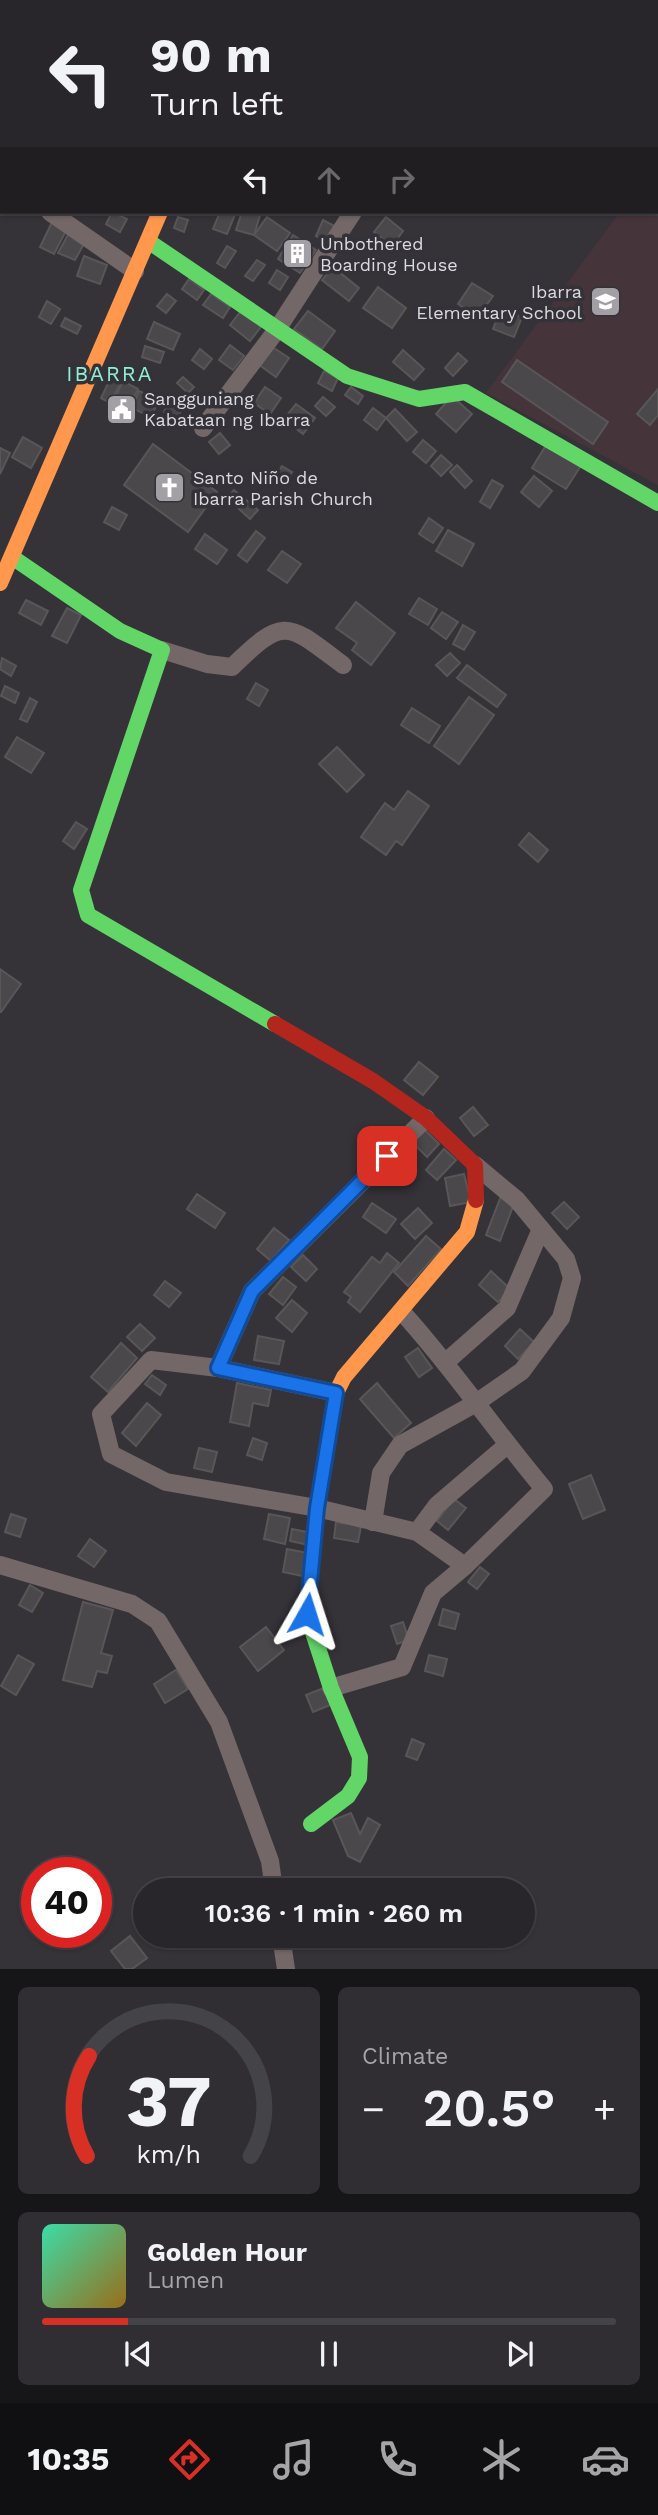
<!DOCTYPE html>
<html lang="en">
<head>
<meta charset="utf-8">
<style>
  body { margin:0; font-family:"Work Sans",sans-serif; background:#302e32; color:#f1f3f6; height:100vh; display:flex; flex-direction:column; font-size:26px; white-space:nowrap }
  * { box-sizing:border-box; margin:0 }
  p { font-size:23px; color:#a5a5a8 }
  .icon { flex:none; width:38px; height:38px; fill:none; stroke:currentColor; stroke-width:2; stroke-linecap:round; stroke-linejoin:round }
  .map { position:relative; height:1969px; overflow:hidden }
  .panel { display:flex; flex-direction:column; gap:18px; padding:18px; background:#161517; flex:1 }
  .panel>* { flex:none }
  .top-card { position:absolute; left:0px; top:0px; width:658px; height:214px; box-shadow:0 2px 5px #0004,0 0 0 2px #444347; background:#28262a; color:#f1f3f6; overflow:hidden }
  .speed { position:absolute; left:21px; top:1857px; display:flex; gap:14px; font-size:35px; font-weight:700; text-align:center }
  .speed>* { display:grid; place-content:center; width:91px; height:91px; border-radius:50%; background:#28262a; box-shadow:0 2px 5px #0004,0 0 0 2px #444347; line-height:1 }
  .speed .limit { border:10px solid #d22; background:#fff; color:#111 }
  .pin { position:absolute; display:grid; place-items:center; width:60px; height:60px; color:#fff; margin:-30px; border-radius:14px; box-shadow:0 4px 10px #0006 }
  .me { position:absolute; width:77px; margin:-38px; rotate:6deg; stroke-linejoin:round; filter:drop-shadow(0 0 5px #0008) }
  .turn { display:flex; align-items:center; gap:24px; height:147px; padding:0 35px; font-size:32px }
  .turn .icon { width:91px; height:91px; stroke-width:2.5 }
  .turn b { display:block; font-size:49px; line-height:60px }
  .lanes { display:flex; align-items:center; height:66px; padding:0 35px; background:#0003; justify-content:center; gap:35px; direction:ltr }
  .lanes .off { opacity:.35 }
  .big { font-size:52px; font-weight:600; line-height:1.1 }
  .panel .widget { flex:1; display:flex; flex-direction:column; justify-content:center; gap:10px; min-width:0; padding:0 24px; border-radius:10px; background:#302e32 }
  .panel .dial { align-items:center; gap:0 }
  .dial svg { height:182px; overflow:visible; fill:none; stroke:#444347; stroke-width:7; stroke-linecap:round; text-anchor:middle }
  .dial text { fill:#f1f3f6; stroke:none }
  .song { display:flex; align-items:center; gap:21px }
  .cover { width:84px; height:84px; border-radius:10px; background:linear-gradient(135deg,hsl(160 70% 55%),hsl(40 70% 35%)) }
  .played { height:7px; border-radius:4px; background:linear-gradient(90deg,#d93025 15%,#444347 15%) }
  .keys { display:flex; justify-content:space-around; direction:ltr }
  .heat { display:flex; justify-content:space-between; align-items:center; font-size:38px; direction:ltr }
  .panel .tiles { flex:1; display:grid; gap:18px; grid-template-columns:1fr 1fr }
  .widget:last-child { grid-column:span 2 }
  .trip { position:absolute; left:133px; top:1878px; width:402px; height:70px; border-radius:35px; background:#28262a; box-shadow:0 2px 5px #0004,0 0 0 2px #444347; font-weight:600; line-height:70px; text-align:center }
  .tab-bar { display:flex; height:112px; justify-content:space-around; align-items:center; background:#100f11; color:#a5a5a8 }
  .tab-bar .icon { width:49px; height:49px }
  .tab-bar .on { color:#d93025 }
  .tab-bar b { font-size:32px; color:#f1f3f6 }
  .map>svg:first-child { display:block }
  .education { fill:#45353b }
  .building { fill:#4a484a; stroke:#585657; stroke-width:2 }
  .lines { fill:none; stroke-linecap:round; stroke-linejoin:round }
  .street { stroke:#736767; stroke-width:18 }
  .fast { stroke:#63d668; stroke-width:16 }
  .slow { stroke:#ff974d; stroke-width:16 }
  .jam { stroke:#b3261e; stroke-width:16 }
  .route-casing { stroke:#114b97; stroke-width:18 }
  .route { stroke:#1a73e8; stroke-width:12 }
  .labels { text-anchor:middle; stroke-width:7; stroke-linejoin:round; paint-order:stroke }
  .poi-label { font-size:18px; fill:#dcdadf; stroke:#343239; text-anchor:start }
  .quarter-label { font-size:21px; letter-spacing:2px; fill:#90efd3; stroke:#343239 }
</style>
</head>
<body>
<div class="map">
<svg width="658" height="1969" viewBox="0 0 658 1969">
  <rect width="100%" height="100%" fill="#353338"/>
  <polygon class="education" points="658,162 658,485 486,393 620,212 656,212"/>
  <g class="building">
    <polygon points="112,212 127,219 120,232 106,224"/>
    <polygon points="220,212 236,212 227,234 213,229"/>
    <polygon points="242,212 261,212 254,235 236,230"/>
    <polygon points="178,217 188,220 184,232 174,228"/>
    <polygon points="267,217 290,233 277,251 254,235"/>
    <polygon points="386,217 403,231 392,246 374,232"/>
    <polygon points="53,220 68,227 54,254 40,247"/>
    <polygon points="323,220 336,227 328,242 316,236"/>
    <polygon points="70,231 86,240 75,260 58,253"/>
    <polygon points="293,235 316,250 300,273 278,259"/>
    <polygon points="227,246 236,251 225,268 217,263"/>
    <polygon points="84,256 107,265 100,284 77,276"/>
    <polygon points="257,260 265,265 253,281 245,276"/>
    <polygon points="333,267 359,288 349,301 322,280"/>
    <polygon points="277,270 288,277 280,290 269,283"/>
    <polygon points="189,279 204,290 197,300 182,289"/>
    <polygon points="472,283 493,296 478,317 458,304"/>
    <polygon points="378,287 406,308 392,328 363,308"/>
    <polygon points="167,294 176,301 166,313 157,306"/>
    <polygon points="211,294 230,307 223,318 203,305"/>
    <polygon points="47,301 60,309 51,324 39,317"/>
    <polygon points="501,309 522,317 514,337 493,329"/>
    <polygon points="241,311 261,327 250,341 230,325"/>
    <polygon points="308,311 335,331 322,349 294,329"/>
    <polygon points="65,318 81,326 77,334 61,326"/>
    <polygon points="154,322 180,334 173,350 147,339"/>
    <polygon points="230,345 244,356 233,370 219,360"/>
    <polygon points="145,346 164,352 160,363 142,357"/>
    <polygon points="271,346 289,358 276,377 258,364"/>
    <polygon points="200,349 212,359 204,369 192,360"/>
    <polygon points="403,350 424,369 414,380 393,362"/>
    <polygon points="458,353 467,361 453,376 445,368"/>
    <polygon points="517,360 608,422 593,444 502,382"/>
    <polygon points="324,371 338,378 332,391 318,383"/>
    <polygon points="111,377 121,382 110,403 101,398"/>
    <polygon points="183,377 194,387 188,393 177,383"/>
    <polygon points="123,381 138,389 126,414 111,406"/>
    <polygon points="265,387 281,398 270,414 254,403"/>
    <polygon points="351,387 363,396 358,404 345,395"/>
    <polygon points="658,389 658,415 650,425 637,414"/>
    <polygon points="139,391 159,400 151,417 132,408"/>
    <polygon points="452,396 472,414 456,432 436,414"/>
    <polygon points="323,397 335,407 326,416 315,406"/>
    <polygon points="168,403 182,409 178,418 164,412"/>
    <polygon points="296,404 315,418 303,434 284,419"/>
    <polygon points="373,408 386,418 377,430 364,420"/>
    <polygon points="395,409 417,432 407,441 386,418"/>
    <polygon points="220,433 230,445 219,454 209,442"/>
    <polygon points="23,437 42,448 31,468 12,457"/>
    <polygon points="423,440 436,451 426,463 413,452"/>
    <polygon points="548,442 582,464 566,489 532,468"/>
    <polygon points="153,444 217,492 188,532 124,485"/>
    <polygon points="0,448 10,453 0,474"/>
    <polygon points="441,455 452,465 441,476 431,466"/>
    <polygon points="457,465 472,481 465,488 450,472"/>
    <polygon points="282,466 292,472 285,482 275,476"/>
    <polygon points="534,476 552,491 539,507 521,492"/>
    <polygon points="492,480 503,486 490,508 480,502"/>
    <polygon points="234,490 258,510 250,519 227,498"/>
    <polygon points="112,507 127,515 119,530 104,522"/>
    <polygon points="429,518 443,528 433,543 419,534"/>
    <polygon points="448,530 474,544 462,566 436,551"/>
    <polygon points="256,531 265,538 247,562 238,555"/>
    <polygon points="205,534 227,550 217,564 195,549"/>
    <polygon points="282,551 301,564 287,583 268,570"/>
    <polygon points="419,598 437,609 428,625 409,614"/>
    <polygon points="26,600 48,611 41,625 19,613"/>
    <polygon points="356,602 395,633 371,665 352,650 357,643 336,628"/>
    <polygon points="67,608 81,615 67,643 52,636"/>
    <polygon points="442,612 458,622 446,639 431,628"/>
    <polygon points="463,625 475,632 464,650 453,644"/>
    <polygon points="450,653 460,663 447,676 436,665"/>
    <polygon points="2,658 16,666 11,676 0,669"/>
    <polygon points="467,665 506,695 497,707 457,678"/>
    <polygon points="256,683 268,690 259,706 247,699"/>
    <polygon points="5,686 19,693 15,703 1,696"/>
    <polygon points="469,697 494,715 459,764 434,746"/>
    <polygon points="30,698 37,702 27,722 20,719"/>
    <polygon points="412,708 440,726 429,743 401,725"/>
    <polygon points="17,737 44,753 31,773 5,757"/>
    <polygon points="337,747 364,775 347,792 319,764"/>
    <polygon points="408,791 429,806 402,845 396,841 386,855 361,837 385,803 394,810"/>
    <polygon points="76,822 87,829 74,849 63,841"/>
    <polygon points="529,833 548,850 538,862 519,845"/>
    <polygon points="0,969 21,984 1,1012 0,1012"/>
    <polygon points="419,1062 438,1077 423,1095 404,1080"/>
    <polygon points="473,1107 488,1125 474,1136 460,1118"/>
    <polygon points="421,1126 439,1144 427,1157 409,1139"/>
    <polygon points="444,1149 456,1160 437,1180 426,1170"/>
    <polygon points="464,1174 471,1202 450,1206 445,1178"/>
    <polygon points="197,1194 225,1213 215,1228 187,1209"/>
    <polygon points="501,1196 515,1201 500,1241 486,1235"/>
    <polygon points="564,1202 579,1217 567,1229 552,1213"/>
    <polygon points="372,1203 396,1219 386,1233 363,1217"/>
    <polygon points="418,1208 432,1223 415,1239 401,1224"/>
    <polygon points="274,1228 289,1240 271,1261 257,1249"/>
    <polygon points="426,1236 441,1249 408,1286 394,1272"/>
    <polygon points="387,1253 399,1263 360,1312 348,1302 351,1297 344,1292 372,1257 380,1263"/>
    <polygon points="303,1255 317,1269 306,1281 291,1267"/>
    <polygon points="491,1271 510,1289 498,1302 479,1285"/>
    <polygon points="283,1277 296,1287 283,1305 269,1294"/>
    <polygon points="165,1281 181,1293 169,1307 154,1295"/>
    <polygon points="292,1300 307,1313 292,1332 276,1318"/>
    <polygon points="140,1324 155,1338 142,1351 127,1337"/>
    <polygon points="520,1329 534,1342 518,1359 505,1346"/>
    <polygon points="258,1336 284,1341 279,1364 254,1360"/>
    <polygon points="121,1343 137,1358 108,1392 91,1377"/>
    <polygon points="418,1348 432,1368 419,1377 405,1357"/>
    <polygon points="152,1375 166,1385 160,1395 145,1384"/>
    <polygon points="237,1383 271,1390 268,1406 253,1403 249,1426 230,1422"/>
    <polygon points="377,1383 411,1423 394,1438 360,1399"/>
    <polygon points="147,1403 161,1415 136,1446 122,1433"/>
    <polygon points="253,1438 267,1443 262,1460 247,1455"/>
    <polygon points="199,1448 217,1452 212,1472 194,1468"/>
    <polygon points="591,1475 605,1510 583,1519 569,1484"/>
    <polygon points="454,1499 466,1508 448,1530 437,1521"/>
    <polygon points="11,1514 26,1519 20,1537 5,1532"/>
    <polygon points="269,1514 290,1518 285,1544 264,1539"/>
    <polygon points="336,1522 361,1526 358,1542 334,1538"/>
    <polygon points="292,1529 312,1533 309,1545 290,1541"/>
    <polygon points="90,1539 106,1551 94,1567 78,1556"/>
    <polygon points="287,1549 308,1553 303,1576 283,1572"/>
    <polygon points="480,1567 489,1574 477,1589 468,1582"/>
    <polygon points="30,1585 43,1593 32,1612 19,1605"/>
    <polygon points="83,1602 113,1610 101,1653 112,1656 107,1673 97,1671 92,1687 63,1680"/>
    <polygon points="443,1609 459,1614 455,1629 439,1625"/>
    <polygon points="403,1622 409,1640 397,1644 391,1626"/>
    <polygon points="266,1627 284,1650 258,1671 240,1647"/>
    <polygon points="18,1655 34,1664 16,1695 1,1686"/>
    <polygon points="429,1655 447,1659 443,1676 425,1671"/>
    <polygon points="176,1670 188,1689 165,1703 154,1684"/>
    <polygon points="326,1687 333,1704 313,1712 306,1695"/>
    <polygon points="412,1739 424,1744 417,1760 406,1756"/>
    <polygon points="351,1813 360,1834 368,1818 380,1825 360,1862 348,1856 333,1820"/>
    <polygon points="130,1936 147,1958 132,1969 125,1969 111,1951"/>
  </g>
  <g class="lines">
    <g class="street">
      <polyline points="0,177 2,178"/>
      <polyline points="50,212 135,271"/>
      <polyline points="203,428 276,331 353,212"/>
      <path d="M 162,650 L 207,664 L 232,667 C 285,615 287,623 343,665"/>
      <path d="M 402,1312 C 453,1368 495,1431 544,1489 L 465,1566 L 417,1532 L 317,1508 L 166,1482 L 111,1454 L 101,1414 L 151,1360 L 218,1368 L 252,1291 L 426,1118"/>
      <polyline points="447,1361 507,1308 541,1229"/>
      <polyline points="218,1368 336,1393"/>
      <polyline points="373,1522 381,1473 400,1445 476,1403 522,1371 561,1318 572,1278 566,1259 517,1200 475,1165"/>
      <polyline points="417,1532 437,1505 507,1445"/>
      <polyline points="0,1565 132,1604 158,1621 219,1722 270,1861 274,1890"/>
      <polyline points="331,1688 402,1667 433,1593 465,1566"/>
      <polyline points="281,1936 286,1969"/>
    </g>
    <g class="fast">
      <polyline points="243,0 243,2"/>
      <polyline points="148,241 347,376 419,399 465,392 658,503"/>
      <polyline points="12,557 120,631 162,650 81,890 88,915 275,1024"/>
      <polyline points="311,1824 348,1796 359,1778 360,1757 331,1688 307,1614 317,1508 332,1415"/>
    </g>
    <g class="slow">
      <polyline points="0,583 160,212"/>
      <polyline points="332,1415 336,1393 344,1377 467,1232 476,1200"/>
    </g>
    <polyline class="jam" points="275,1024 373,1081 426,1118 475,1165 476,1200"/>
  </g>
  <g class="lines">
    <defs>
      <polyline id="route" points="307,1614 317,1508 336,1393 218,1368 252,1291 387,1156"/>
    </defs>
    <use href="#route" class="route-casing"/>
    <use href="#route" class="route"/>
  </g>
  <defs>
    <symbol id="building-square" viewBox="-11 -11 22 22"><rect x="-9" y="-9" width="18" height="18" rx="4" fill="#a2a0a5" stroke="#343239"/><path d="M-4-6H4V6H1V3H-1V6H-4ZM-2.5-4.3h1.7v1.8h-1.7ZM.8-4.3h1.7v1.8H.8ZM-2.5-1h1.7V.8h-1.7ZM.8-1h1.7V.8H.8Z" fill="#fff"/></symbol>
    <symbol id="school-square" viewBox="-11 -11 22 22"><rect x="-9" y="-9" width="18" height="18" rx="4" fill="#a2a0a5" stroke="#343239"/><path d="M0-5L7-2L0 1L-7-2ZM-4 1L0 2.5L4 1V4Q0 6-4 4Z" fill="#fff"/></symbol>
    <symbol id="civic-square" viewBox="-11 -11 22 22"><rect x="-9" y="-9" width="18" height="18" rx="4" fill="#a2a0a5" stroke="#343239"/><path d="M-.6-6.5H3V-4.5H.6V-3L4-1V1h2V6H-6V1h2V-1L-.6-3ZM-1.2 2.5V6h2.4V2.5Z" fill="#fff"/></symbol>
    <symbol id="church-square" viewBox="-11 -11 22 22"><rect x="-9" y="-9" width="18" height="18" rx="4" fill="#a2a0a5" stroke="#343239"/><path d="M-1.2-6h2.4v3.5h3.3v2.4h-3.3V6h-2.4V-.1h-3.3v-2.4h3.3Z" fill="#fff"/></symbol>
  </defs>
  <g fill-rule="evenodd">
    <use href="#building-square" x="280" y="236" width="35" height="35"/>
    <use href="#school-square" x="588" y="284" width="35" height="35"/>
    <use href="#civic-square" x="104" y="392" width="35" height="35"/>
    <use href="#church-square" x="152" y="470" width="35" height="35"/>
  </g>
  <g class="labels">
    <g class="poi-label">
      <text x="320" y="250">Unbothered<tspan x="320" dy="21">Boarding House</tspan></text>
      <text x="582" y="298" text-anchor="end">Ibarra<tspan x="582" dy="21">Elementary School</tspan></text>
      <text x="144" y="405">Sangguniang<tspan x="144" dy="21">Kabataan ng Ibarra</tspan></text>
      <text x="193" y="484">Santo Niño de<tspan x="193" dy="21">Ibarra Parish Church</tspan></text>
    </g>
    <g class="quarter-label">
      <text x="110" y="381">IBARRA</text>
    </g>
  </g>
</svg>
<div class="speed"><div class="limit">40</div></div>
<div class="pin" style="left:387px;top:1156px;background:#d93025"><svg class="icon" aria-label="arrive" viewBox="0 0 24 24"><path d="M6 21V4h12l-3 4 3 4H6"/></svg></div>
<svg class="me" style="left:307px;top:1614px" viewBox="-20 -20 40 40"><path d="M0-17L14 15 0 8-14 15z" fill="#1a73e8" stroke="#fff" stroke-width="4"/></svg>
<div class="trip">10:36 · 1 min · 260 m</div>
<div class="top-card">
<div class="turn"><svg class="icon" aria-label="left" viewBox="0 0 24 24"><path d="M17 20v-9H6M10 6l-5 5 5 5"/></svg><div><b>90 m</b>Turn left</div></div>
<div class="lanes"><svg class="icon" aria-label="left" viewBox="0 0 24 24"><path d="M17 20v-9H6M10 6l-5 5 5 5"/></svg><svg class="icon off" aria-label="ahead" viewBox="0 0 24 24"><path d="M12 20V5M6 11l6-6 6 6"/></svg><svg class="icon off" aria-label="right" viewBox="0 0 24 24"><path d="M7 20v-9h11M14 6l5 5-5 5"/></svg></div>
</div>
</div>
<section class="panel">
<div class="tiles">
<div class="widget dial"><svg viewBox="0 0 100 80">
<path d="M14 69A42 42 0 1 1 86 69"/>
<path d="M14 69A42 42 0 0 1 15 25" stroke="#d93025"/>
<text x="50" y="56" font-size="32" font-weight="700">37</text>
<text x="50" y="72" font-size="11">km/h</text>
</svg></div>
<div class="widget"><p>Climate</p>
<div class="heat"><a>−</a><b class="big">20.5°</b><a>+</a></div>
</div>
<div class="widget">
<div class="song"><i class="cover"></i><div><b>Golden Hour</b><p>Lumen</p></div></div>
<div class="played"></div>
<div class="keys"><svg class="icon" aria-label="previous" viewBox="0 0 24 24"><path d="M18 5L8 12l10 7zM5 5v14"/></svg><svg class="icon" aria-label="pause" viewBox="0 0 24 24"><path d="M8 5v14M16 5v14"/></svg><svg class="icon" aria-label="next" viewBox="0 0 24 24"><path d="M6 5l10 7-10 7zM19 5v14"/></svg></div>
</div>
</div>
</section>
<nav class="tab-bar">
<b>10:35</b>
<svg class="icon on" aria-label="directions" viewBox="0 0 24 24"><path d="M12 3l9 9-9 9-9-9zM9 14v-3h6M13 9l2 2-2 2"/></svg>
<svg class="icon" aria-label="music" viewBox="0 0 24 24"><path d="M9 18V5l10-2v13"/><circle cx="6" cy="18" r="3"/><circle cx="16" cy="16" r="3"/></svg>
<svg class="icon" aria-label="phone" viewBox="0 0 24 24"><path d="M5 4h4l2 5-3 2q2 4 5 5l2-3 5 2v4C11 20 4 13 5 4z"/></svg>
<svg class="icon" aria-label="climate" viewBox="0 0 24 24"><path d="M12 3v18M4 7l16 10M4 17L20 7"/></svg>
<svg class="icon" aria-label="car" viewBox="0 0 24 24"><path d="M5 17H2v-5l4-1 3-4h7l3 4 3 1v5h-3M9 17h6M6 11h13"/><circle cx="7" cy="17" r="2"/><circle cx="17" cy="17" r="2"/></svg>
</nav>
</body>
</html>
